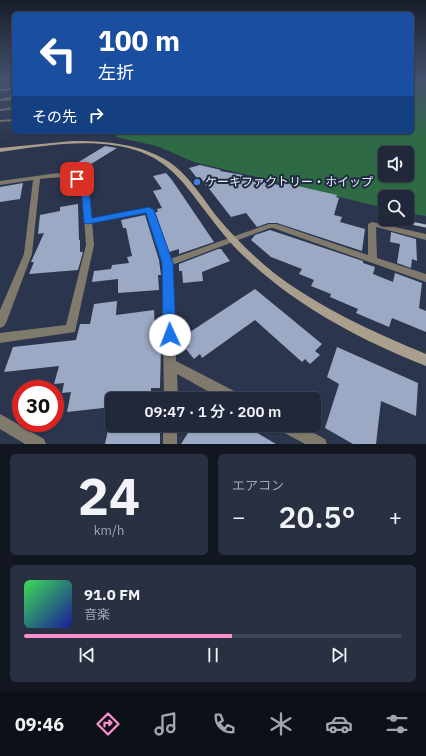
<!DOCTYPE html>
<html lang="ja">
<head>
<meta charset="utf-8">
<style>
  body { margin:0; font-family:"IBM Plex Sans","Noto Sans JP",sans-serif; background:#283042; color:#f1f3f6; height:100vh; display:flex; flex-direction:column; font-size:15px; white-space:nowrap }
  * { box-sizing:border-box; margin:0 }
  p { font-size:13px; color:#a2a6af }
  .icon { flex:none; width:22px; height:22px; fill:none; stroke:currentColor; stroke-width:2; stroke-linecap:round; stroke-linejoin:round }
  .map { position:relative; height:444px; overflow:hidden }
  .sheet { display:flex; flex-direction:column; gap:10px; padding:10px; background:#121620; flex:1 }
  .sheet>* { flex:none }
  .hud { position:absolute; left:12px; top:12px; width:402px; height:122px; border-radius:6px; box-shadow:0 1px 3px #0004,0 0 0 1px #3d4454; background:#1a4fa0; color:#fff; overflow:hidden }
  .tools { position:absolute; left:378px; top:146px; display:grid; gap:8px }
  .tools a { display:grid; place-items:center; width:36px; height:36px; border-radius:6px; background:#20283a; box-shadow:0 1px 3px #0004,0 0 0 1px #3d4454; font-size:20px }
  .speed { position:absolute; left:12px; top:380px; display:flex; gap:8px; font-size:20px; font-weight:700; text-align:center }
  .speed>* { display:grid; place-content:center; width:52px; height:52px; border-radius:50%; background:#20283a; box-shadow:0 1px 3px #0004,0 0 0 1px #3d4454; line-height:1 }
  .speed .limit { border:6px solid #d22; background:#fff; color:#111 }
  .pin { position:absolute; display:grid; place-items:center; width:34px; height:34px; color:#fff; margin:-17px; border-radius:8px; box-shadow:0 2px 6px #0006 }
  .me { position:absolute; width:44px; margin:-22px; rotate:358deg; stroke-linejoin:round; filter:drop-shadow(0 0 3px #0008) }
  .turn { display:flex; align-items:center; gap:14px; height:84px; padding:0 20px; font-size:18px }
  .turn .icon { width:52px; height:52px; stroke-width:2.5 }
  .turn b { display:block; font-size:28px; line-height:34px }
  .then { display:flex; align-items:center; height:38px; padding:0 20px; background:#0003; gap:8px; font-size:15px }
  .big { font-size:30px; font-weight:600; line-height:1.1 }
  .sheet .tile { flex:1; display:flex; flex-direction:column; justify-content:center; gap:6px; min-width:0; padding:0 14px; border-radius:6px; background:#283042 }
  .sheet .dial { align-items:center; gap:0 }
  .dial b { font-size:52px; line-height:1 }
  .song { display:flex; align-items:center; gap:12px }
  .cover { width:48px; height:48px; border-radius:6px; background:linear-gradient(135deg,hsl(130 70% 55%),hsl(240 70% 35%)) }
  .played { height:4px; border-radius:2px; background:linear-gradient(90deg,#f890cb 55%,#3d4454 55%) }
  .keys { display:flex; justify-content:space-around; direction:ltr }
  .heat { display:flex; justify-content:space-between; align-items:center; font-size:22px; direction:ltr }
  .sheet .tiles { flex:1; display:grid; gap:10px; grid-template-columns:1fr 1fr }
  .tile:last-child { grid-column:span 2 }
  .trip { position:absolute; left:105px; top:392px; width:216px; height:40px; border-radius:6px; background:#20283a; box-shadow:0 1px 3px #0004,0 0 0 1px #3d4454; font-weight:600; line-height:40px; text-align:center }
  .tab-bar { display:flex; height:64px; justify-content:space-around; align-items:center; background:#0d1017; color:#a2a6af }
  .tab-bar .icon { width:28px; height:28px }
  .tab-bar .active { color:#f890cb }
  .tab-bar b { font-size:18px; color:#f1f3f6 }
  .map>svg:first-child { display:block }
  .forest { fill:#2e6b44; fill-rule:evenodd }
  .building { fill:#9ba9c5 }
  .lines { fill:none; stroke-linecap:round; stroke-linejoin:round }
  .street { fill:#807a6d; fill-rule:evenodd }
  .secondary { fill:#aa9f8c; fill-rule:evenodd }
  .rail { stroke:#b2b9cb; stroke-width:3 }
  .route { fill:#1a73e8; stroke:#114b97 }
  .shop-dot { fill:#3f7fe0; stroke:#212b42; stroke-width:1.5 }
  .labels { text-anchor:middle; stroke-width:4; stroke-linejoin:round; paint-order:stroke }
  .poi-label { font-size:12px; fill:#e5ecfb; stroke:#212b42; text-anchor:start }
</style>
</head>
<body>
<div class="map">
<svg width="426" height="444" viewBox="0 0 426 444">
  <rect width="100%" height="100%" fill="#2b354d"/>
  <path class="forest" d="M 412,80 L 426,80 L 426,216 L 407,213 L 407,197 L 385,197 L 385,208 L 194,162 L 157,146 L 116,137 L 120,132 L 412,132 ZM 385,153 L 407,153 L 407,175 L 385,175 Z"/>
  <g class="building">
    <polygon points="105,146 117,148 78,172 67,169"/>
    <polygon points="200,165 221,170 220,171 243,175 241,177 279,185 280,182 337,195 336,197 339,198 334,215 342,217 340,222 365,229 362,251 277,223 268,223 257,227 246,213 231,217 200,177 197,178 189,168"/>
    <polygon points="166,173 172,180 214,242 179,254 179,249 169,252 155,212 158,212 157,209 162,208 153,191 162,189 153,176"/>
    <polygon points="23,183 20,199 0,202 0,187"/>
    <polygon points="78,204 79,240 80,240 80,252 83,252 78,270 29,274 34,262 31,262 44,233 38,234 40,215 60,211 60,207"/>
    <polygon points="145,215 159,260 161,275 158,275 159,290 118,293 118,279 92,282 94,271 111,269 112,265 129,263 127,257 132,256 126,228 123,228 121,220"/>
    <polygon points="270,230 363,261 363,263 375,267 373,274 393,282 395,273 422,283 419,308 426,311 426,332 392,318 389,327 356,313 358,309 330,297 331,294 311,286 314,280 299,274 302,269 271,257 251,240 255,235"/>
    <polygon points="391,232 416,239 417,261 412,259 411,268 397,263 400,244 390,242"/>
    <polygon points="218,249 221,249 230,261 202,272 203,281 183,283 182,271 179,271 179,264"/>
    <polygon points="255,289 322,344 315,351 320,355 310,364 305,359 302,362 255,320 202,358 200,354 194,359 186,349 189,346 187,343 189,342 184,336"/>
    <polygon points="117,301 116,315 154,310 156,346 161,346 160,388 151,388 151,399 112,399 112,407 67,412 71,392 62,393 64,383 54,384 59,366 4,372 13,347 76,340 80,324 90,324 94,304"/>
    <polygon points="337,347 418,383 416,416 381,401 376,444 353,444 325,428 339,384 327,377"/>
    <polygon points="109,425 136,425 136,431 160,429 160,444 105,444"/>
    <polygon points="193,425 244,425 276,444 181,444"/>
  </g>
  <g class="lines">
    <g class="street">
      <polygon points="14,90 14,100 0,101 0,99 10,97 12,91"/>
      <polygon points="14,107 14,109 0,111 0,109"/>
      <polygon points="14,119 14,121 0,122 0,120"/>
      <path d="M 58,173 L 79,178 L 87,186 L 92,218 L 149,208 L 152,208 L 170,259 L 269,224 L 277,224 L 368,255 L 368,224 L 372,222 L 426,234 L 426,240 L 376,227 L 377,258 L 426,274 L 426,282 L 273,228 L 270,228 L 172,265 L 176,361 L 240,394 L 242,399 L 222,399 L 177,374 L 178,399 L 164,399 L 162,263 L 146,213 L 92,222 L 94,245 L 75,332 L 0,343 L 0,333 L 66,325 L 86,245 L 82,187 C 69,175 57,177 40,179 L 32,254 L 6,323 L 4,326 L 0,328 L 0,310 L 24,254 L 33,180 L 0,185 L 0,181 Z"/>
      <polygon points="0,414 44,439 46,444 25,444 0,429"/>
      <rect x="163" y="425" width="14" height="19"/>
      <polygon points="277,425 299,425 325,439 327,444 305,444 279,430"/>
    </g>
    <g class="secondary">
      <polygon points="14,88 14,90 0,91 0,89"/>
      <path d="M 72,141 C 104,141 137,143 166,160 C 188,173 202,198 218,218 C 235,238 254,257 274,273 C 320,308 373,332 426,354 L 426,366 C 364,342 296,306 248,260 C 232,246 219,229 206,212 C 187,187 172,164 141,152 C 96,136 45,146 0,152 L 0,148 Z"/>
    </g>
    <polyline class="rail" points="397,220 426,226"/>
  </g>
  <linearGradient id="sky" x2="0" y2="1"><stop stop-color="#181d2a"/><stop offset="0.56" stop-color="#44516d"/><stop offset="1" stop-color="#44516d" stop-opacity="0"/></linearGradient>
  <rect width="426" height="142" fill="url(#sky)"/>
  <polygon class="route" points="75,177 80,177 89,187 92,218 149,207 154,210 173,263 176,335 174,339 170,341 165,339 163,335 162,263 146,213 88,224 84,223 81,188 73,179"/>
  <circle class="shop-dot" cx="197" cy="182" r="4"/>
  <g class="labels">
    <g class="poi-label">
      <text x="205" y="186">ケーキファクトリー・ホイップ</text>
    </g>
  </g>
</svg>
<div class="tools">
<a><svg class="icon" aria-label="sound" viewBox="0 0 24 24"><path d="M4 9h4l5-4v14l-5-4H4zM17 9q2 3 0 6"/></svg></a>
<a><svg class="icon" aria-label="search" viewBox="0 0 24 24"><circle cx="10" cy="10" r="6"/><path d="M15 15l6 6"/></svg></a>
</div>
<div class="speed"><div class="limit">30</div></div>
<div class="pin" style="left:77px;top:179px;background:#d93025"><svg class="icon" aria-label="arrive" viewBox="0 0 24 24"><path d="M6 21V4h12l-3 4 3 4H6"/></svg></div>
<svg class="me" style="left:170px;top:335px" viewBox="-20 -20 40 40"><circle r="19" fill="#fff"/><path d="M0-13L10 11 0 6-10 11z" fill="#1a73e8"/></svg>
<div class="trip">09:47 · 1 分 · 200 m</div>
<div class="hud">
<div class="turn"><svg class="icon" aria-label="left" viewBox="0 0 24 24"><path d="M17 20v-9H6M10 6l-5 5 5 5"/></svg><div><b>100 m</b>左折</div></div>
<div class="then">その先<svg class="icon" aria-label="right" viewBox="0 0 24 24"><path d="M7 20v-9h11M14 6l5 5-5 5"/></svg></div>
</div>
</div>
<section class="sheet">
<div class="tiles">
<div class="tile dial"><b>24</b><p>km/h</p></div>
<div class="tile"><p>エアコン</p>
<div class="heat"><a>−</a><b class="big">20.5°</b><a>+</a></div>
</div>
<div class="tile">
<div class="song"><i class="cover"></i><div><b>91.0 FM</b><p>音楽</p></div></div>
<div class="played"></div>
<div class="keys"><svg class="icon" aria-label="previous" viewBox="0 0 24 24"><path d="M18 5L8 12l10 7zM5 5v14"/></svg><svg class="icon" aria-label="pause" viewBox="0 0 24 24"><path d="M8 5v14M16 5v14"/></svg><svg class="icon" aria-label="next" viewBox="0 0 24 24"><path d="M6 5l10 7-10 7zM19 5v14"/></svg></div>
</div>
</div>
</section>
<nav class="tab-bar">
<b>09:46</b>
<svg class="icon active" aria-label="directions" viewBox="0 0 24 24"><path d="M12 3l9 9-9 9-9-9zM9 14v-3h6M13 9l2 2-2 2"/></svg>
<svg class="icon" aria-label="music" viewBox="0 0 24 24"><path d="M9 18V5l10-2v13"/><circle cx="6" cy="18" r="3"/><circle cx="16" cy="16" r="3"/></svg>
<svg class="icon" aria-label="phone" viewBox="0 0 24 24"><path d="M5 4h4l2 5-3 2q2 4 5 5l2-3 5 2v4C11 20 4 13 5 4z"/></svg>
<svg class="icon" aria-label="climate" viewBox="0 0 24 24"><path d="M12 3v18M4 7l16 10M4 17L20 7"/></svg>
<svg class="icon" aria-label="car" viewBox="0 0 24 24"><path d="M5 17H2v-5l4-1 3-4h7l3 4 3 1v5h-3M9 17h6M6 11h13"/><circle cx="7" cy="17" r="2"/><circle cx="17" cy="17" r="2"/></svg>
<svg class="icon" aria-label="filters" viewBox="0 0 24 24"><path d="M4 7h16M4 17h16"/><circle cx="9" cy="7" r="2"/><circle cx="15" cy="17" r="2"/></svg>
</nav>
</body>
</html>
